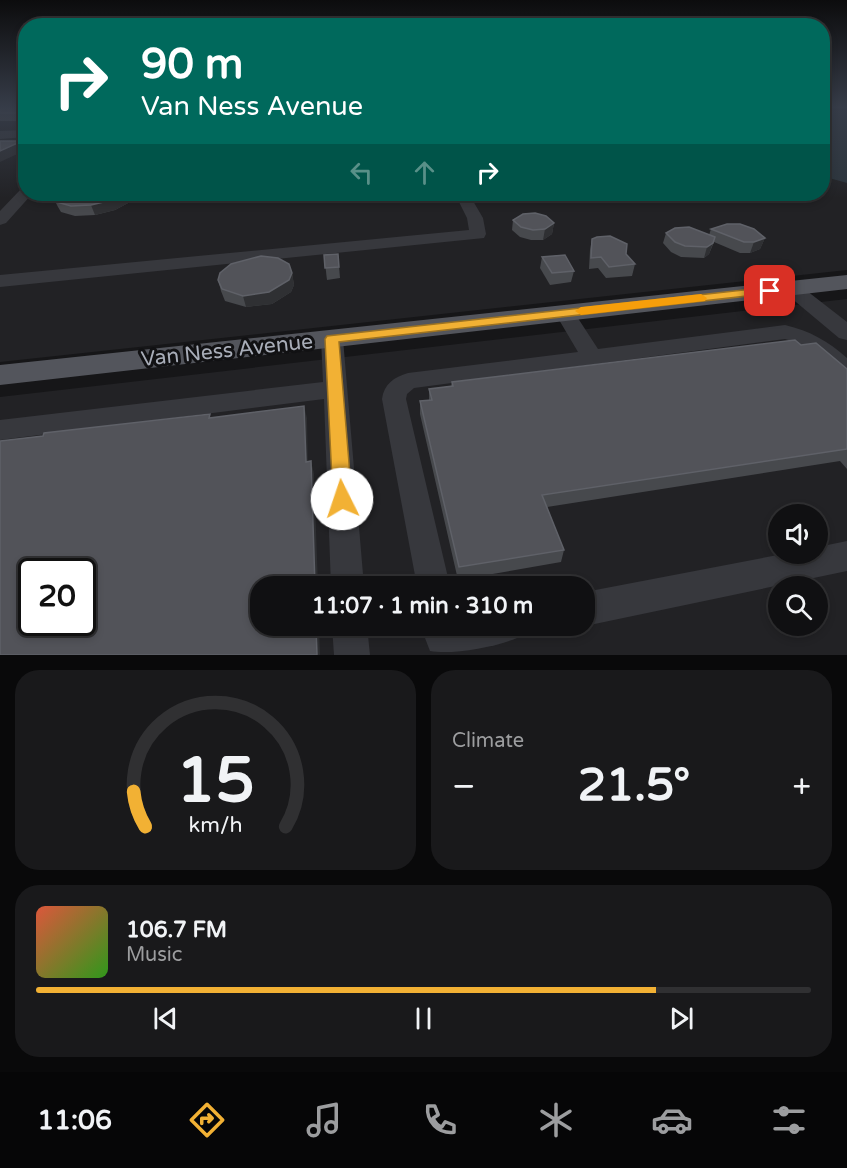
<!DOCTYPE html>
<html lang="en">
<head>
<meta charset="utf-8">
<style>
  body { margin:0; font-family:"Varela Round",sans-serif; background:#19191b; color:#f1f3f6; height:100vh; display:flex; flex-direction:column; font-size:22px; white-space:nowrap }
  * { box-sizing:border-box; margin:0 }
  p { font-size:20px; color:#9c9d9f }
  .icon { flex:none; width:33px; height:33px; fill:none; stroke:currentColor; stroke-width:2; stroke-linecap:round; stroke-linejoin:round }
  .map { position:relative; height:655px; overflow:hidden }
  .details { display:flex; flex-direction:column; gap:15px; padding:15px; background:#09090a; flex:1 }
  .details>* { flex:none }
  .hud { position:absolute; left:18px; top:18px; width:812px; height:183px; border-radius:24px; box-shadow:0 3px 9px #0003,0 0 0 2px #303032; background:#00695c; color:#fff; overflow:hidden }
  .fabs { position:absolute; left:768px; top:504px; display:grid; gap:12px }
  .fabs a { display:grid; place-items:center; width:60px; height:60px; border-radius:50%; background:#101012; box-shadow:0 3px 9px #0003,0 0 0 2px #303032; font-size:30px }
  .speed { position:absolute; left:18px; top:558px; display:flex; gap:12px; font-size:30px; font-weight:700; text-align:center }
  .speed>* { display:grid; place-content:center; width:78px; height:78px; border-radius:50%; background:#101012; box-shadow:0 3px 9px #0003,0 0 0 2px #303032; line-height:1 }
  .speed .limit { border:3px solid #111; border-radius:9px; background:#fff; color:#111 }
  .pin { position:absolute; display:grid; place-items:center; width:51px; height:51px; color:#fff; margin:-26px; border-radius:12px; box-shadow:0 3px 9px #0006 }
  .me { position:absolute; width:66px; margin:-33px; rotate:356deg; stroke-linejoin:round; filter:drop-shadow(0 0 4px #0008) }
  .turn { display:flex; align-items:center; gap:21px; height:126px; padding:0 24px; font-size:27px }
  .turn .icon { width:78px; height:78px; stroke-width:2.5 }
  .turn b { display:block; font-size:42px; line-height:51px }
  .lanes { display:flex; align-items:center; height:57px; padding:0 24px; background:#0003; justify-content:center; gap:30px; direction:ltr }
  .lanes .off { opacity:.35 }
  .big { font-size:45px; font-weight:800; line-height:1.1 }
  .details .widget { flex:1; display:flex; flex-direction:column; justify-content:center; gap:9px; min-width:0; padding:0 21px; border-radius:24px; background:#19191b }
  .details .dial { align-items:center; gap:0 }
  .dial svg { height:156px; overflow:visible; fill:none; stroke:#303032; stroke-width:7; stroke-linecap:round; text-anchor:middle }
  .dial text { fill:#f1f3f6; stroke:none }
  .song { display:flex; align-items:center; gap:18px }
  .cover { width:72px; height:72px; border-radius:9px; background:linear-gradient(135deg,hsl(10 70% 55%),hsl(110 70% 35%)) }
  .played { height:6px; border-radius:3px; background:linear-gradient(90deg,#f2b134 80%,#303032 80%) }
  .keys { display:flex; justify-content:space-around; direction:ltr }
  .heat { display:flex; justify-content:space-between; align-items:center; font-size:33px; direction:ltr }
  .details .tiles { flex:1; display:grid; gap:15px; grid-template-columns:1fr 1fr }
  .widget:last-child { grid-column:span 2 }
  .trip { position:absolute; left:250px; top:576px; width:345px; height:60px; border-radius:24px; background:#101012; box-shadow:0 3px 9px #0003,0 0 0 2px #303032; font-weight:800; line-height:60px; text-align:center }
  .dock { display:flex; height:96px; justify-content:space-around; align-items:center; background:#060607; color:#9c9d9f }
  .dock .icon { width:42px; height:42px }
  .dock .active { color:#f2b134 }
  .dock b { font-size:27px; color:#f1f3f6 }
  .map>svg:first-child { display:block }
  .built { fill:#222225; fill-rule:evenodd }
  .water { fill:#2c353c }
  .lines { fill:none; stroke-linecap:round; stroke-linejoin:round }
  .minor { fill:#37383d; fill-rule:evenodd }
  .major { fill:#53555c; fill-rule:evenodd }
  .wall { fill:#47494d }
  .shaded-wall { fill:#2f3033 }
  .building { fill:#525359; stroke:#5f6168; stroke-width:1.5; fill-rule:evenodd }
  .route { fill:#f2b134; stroke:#9d7322; stroke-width:1.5 }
  .slow { fill:#f59e0b }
  .labels { text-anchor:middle; stroke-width:6; stroke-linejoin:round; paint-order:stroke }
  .street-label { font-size:21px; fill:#a8adb8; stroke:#111113 }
</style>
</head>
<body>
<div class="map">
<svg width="847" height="655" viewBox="0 0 847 655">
  <rect width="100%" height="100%" fill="#161618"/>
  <g class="built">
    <polygon points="0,107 25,107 26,194 822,194 822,107 847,107 847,270 0,362"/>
    <path d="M 847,299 L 847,655 L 0,655 L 0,397 ZM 778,514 L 818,514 L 818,554 L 778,554 ZM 32,572 L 82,572 L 82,622 L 32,622 ZM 261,586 L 585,586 L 585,626 L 261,626 ZM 778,586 L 818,586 L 818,626 L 778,626 Z"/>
  </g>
  <polygon class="water" points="847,110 847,183 822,176 822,111"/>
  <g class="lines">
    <g class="minor">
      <polygon points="26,130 26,137 0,139 0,131"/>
      <polygon points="26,188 26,194 32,194 6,223 0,225 0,211 21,189"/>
      <polygon points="455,194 469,194 483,218 486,234 484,238 0,287 0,275 469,230 467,218"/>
      <polygon points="791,282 798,284 847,322 847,340 839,338 784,292 781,288 784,284"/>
      <path d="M 565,307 L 572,309 L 598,349 L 785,325 C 810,331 828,341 847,358 L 847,379 C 825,373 812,346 785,339 L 414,388 L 407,394 L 406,399 L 450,586 L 417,586 L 382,399 C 384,384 394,377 408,373 L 578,352 L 555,313 L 558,309 Z"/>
      <polygon points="332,332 340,334 343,339 364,586 331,586 324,399 0,440 0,420 323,382 321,339 324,334"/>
      <polygon points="847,541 847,571 585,626 583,626 585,592 783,554 818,554 818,547"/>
      <polygon points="332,626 367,626 370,655 334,655"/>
      <path d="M 430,626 L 523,626 L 517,638 C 496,647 452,655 430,651 L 425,638 Z"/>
    </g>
    <polygon class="major" points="847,275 847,289 0,385 0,365"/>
  </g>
  <g class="wall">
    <polygon points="26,107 26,121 0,121 0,109"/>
    <polygon points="214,194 265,194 261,197 238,202 224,200"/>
    <polygon points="344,194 379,194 370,198 354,198"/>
    <polygon points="53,197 130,202 115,210 95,215 75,216 61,212 58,207"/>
    <polygon points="513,220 554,223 552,234 543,240 531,240 520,237 512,230"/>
    <polygon points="711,229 765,238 760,249 750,253 740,253 714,242 709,254 704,258 681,257 671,252 663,243 666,233 709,235"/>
    <polygon points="592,239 626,254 635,264 632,276 606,278 598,268 589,269 590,250"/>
    <polygon points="338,254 340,278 327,280 324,255"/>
    <polygon points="542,257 574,271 571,282 550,285 540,268"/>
    <polygon points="292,273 294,285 291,292 272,304 246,307 225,301 221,291 218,280"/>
    <polygon points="801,345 847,369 847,469 840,461 547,507 564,550 561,562 458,580 420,414 420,401 429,400 429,389 451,386 452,382"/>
  </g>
  <g class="shaded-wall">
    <polygon points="22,141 26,150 0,162 0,151"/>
    <polygon points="125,194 136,194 130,202 115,210 95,215 91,205"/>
    <polygon points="236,194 265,194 261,197 238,202"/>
    <polygon points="370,194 379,194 370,198"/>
    <polygon points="554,223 552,234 543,240 545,229"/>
    <polygon points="765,238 760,249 750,253 754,242"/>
    <polygon points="713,243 709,254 704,258 707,247"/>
    <polygon points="292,273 294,285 291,292 272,304 246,307 243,296"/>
    <polygon points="304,406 307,418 308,475 306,462"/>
    <polygon points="311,461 314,474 318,586 315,586"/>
    <polygon points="316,626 319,626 320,655 317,655"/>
  </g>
  <g class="building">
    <polygon points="6,107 26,107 26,113 0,113 0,109"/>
    <polygon points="0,141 22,141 0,151"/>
    <polygon points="56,194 125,194 112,200 91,205 71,206 57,202 53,197"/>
    <polygon points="535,213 546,216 554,223 545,229 533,230 521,227 513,220 523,214"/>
    <polygon points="727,224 740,224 754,229 765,238 754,242 744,242 711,229"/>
    <polygon points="689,227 715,237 713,243 707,247 685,246 675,242 666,233 675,228"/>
    <polygon points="610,236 627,244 626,254 635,264 609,267 601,257 591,258 592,239 597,237"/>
    <polygon points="338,254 339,267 325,268 324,255"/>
    <polygon points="565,255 574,271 552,273 542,257"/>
    <polygon points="261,256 278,258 289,264 292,273 289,280 269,292 243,296 222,289 218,280 220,273 231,264"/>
    <polygon points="795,340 801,345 816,343 847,369 847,449 542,495 564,550 459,567 420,401 432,400 429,389 453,386 452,382"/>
    <path d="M 304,406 L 306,462 L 311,461 L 315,586 L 261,586 L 261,626 L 316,626 L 317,655 L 0,655 L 0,441 L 43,436 L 44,433 L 210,414 L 209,418 ZM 32,572 L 82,572 L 82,622 L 32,622 Z"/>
  </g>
  <linearGradient id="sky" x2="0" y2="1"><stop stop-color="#0c0c0d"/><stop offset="0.54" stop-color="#363c48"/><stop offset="1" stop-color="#363c48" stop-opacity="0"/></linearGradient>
  <rect width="847" height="198" fill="url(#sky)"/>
  <polygon class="route" points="770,287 776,291 774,293 339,342 352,499 349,504 342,507 335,504 333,499 325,339 327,336"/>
  <polygon class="slow" points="701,294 707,298 705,301 581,315 575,311 581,307"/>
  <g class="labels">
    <g class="street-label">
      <text transform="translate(227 350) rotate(-6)" y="7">Van Ness Avenue</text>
    </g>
  </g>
</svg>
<div class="fabs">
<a><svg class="icon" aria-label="sound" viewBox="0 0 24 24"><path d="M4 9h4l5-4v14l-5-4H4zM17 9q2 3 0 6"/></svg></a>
<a><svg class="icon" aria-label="search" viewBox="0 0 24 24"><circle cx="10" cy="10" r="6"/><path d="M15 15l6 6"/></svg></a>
</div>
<div class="speed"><div class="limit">20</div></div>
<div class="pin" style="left:770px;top:291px;background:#d93025"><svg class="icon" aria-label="arrive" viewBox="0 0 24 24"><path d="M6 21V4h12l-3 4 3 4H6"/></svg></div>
<svg class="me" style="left:342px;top:499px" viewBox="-20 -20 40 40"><circle r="19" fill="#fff"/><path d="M0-13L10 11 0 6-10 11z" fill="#f2b134"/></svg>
<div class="trip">11:07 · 1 min · 310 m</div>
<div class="hud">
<div class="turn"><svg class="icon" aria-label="right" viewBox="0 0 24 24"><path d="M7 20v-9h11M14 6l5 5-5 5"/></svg><div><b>90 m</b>Van Ness Avenue</div></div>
<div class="lanes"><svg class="icon off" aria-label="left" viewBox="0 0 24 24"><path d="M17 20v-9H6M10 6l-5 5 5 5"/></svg><svg class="icon off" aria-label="ahead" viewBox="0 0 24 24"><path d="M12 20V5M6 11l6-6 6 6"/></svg><svg class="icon" aria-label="right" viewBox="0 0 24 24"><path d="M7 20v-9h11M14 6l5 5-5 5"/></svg></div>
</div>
</div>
<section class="details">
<div class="tiles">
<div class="widget dial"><svg viewBox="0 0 100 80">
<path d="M14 69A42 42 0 1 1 86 69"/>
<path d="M14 69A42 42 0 0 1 8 51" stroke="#f2b134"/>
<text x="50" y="56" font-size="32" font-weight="700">15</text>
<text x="50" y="72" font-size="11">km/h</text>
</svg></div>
<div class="widget"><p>Climate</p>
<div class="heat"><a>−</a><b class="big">21.5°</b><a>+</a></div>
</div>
<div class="widget">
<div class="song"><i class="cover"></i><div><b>106.7 FM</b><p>Music</p></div></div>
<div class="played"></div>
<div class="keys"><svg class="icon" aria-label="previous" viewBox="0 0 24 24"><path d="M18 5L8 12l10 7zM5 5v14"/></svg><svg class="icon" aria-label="pause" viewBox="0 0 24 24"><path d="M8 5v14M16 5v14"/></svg><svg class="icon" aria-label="next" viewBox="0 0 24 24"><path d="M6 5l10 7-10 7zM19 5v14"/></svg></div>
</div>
</div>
</section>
<nav class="dock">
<b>11:06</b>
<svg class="icon active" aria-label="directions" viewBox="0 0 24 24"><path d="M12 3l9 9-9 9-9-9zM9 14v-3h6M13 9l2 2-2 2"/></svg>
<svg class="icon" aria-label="music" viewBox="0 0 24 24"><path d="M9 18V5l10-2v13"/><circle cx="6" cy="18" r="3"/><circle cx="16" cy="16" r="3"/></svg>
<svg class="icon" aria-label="phone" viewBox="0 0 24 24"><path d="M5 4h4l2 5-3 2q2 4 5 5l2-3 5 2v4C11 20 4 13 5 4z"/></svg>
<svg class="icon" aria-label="climate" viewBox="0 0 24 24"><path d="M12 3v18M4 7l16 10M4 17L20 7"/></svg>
<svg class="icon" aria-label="car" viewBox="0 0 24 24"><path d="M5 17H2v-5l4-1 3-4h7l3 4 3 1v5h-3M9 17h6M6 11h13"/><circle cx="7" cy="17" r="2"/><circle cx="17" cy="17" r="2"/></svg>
<svg class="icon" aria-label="filters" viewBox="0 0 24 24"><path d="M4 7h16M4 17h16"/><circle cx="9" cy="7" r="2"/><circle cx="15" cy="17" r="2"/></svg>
</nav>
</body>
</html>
